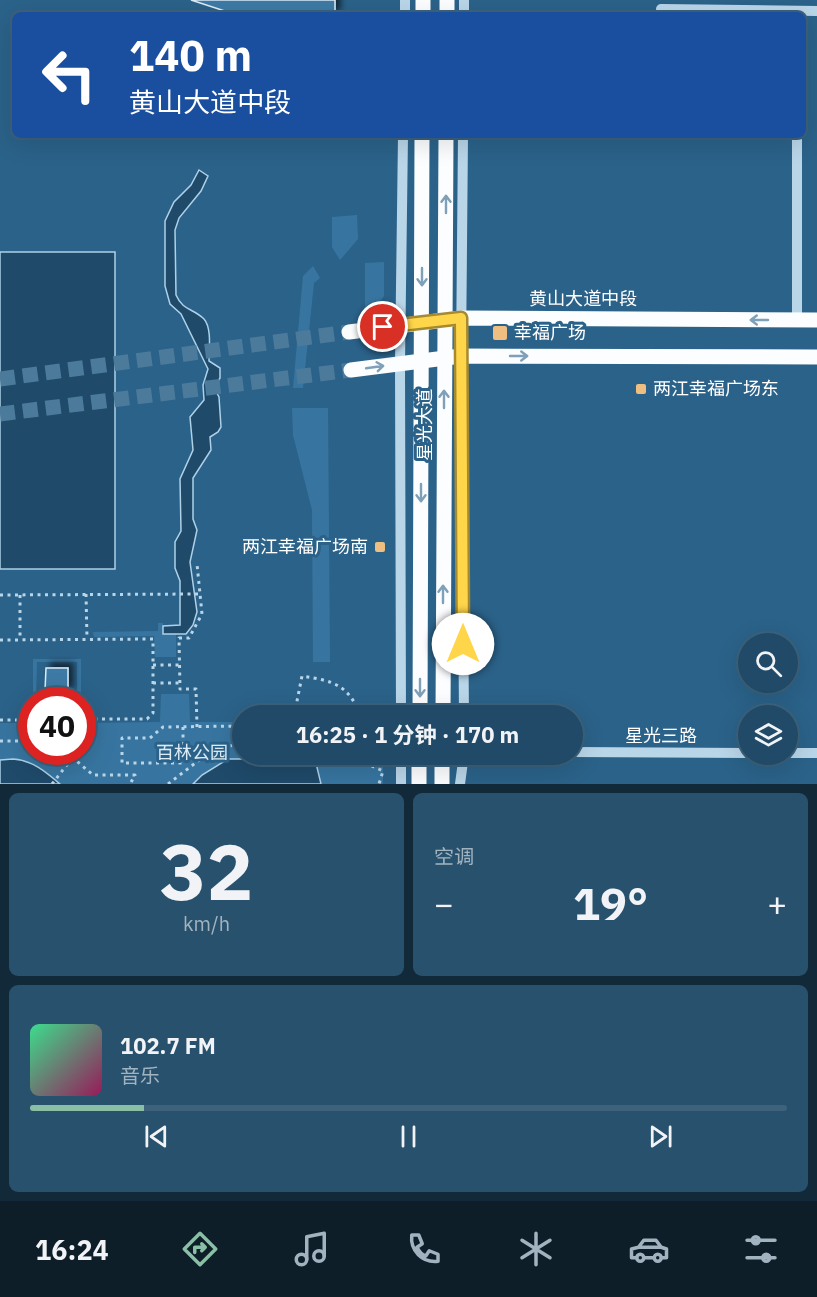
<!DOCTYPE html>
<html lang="zh">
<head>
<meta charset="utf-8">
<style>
  body { margin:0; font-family:"IBM Plex Sans","Noto Sans SC",sans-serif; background:#28516d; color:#f1f3f6; height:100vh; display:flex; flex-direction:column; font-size:22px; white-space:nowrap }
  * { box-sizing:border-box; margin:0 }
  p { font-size:20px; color:#a2b3c0 }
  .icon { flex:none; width:33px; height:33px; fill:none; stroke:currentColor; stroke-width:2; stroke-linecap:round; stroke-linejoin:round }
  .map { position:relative; height:784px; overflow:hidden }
  .sheet { display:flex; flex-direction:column; gap:9px; padding:9px; background:#122939; flex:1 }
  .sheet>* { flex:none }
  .top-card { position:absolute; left:12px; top:12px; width:794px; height:126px; border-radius:9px; box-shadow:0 6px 24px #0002,0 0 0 2px #3d627b; background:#1a4fa0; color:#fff; overflow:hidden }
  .buttons { position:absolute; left:738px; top:633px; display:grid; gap:12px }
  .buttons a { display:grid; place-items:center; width:60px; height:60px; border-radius:50%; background:#204a67; box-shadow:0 6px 24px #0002,0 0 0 2px #3d627b; font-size:30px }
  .speed { position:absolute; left:18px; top:687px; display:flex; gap:12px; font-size:30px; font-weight:700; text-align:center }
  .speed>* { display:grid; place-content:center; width:78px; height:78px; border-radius:50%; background:#204a67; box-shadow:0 6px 24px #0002,0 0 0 2px #3d627b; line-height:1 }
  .speed .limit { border:9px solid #d22; background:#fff; color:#111 }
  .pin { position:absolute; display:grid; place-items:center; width:51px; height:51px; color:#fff; margin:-26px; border:3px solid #fff; border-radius:50%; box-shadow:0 2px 6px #0007 }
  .me { position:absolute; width:66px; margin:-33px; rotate:0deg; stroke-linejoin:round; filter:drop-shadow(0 0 4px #0008) }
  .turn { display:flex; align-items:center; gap:21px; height:126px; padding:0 18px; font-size:27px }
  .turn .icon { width:78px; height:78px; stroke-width:2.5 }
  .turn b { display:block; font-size:42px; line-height:51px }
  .big { font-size:45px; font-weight:700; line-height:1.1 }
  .sheet .tile { flex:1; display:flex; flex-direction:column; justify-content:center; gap:9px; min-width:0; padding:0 21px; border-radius:9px; background:#28516d }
  .sheet .dial { align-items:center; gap:0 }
  .dial b { font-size:78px; line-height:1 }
  .song { display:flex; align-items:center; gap:18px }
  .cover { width:72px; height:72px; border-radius:9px; background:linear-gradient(135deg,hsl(150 70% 55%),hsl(330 70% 35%)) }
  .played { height:6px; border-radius:3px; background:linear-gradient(90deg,#8abfa5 15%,#3d627b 15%) }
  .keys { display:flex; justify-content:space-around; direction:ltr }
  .heat { display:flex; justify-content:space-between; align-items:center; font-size:33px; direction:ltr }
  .sheet .tiles { flex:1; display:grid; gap:9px; grid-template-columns:1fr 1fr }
  .tile:last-child { grid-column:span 2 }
  .trip { position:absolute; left:232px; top:705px; width:351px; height:60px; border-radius:30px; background:#204a67; box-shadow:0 6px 24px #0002,0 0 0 2px #3d627b; font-weight:700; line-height:60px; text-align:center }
  .tab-bar { display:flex; height:96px; justify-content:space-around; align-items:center; background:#0d1e29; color:#a2b3c0 }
  .tab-bar .icon { width:42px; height:42px }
  .tab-bar .current { color:#8abfa5 }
  .tab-bar b { font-size:27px; color:#f1f3f6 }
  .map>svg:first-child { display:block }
  .green { fill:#3775a0; fill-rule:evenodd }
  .water { fill:#1f4a6a; stroke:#aed1e8; stroke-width:1.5 }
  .building { fill:#3d7aa5; stroke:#dcecf7; stroke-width:1.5; filter:url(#shadow) }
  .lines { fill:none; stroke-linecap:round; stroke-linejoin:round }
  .major-tunnel { stroke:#4b7a9b; stroke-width:15; stroke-dasharray:15 8; stroke-linecap:butt }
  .path { stroke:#b9d5e8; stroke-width:3; stroke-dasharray:3 4.5; stroke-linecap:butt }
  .minor { stroke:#b9d5e8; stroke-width:10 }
  .major { stroke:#fbfdfe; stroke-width:15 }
  .major-bridge { stroke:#fbfdfe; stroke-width:15 }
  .oneway { stroke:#7ea0b8 }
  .route-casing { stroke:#a68a30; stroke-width:15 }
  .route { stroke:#ffd54a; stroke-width:10 }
  .poi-dot { fill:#eebf81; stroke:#2b6289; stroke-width:2 }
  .labels { text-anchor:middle; stroke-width:6; stroke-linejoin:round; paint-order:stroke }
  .street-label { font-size:18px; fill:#fff; stroke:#2b6289 }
  .poi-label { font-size:18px; fill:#fff; stroke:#2b6289; text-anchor:start }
  .park-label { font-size:18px; fill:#dcecf7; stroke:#2b6289 }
</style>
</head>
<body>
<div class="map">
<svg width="817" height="784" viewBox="0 0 817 784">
  <defs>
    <filter id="shadow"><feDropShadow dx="5" dy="-5" stdDeviation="3" flood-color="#0009"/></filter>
  </defs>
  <rect width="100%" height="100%" fill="#2b6289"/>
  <g class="green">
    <polygon points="357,215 358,239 340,260 332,247 332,217"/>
    <polygon points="384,262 384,296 369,317 365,318 365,263"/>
    <polygon points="313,266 320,278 314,283 303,388 293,388 303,276"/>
    <polygon points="292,408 328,408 330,662 313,662 312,510 293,435"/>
    <polygon points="158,623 163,623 163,634 176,634 176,657 155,657 154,636 94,637 93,632 158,631"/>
    <path d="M 33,659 L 81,659 L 81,700 L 33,700 ZM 37,662 L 77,662 L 77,698 L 36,698 Z"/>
    <polygon points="161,694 189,694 190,722 243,722 243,754 383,755 383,784 0,784 0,723 31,723 32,752 82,752 83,723 160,722"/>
  </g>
  <g class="water">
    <path d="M 199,170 L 208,176 L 201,191 L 179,218 L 175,230 L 176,295 C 183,311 193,308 204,319 C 212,328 209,350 209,361 L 220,368 L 220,378 L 214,388 L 219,397 L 221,427 L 218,432 L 210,437 L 211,450 L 193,478 L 193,519 L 197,530 L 190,562 L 197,612 L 193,625 L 186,634 L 163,634 L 163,626 L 180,625 L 180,581 L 175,568 L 175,542 L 181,531 L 180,479 L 193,450 L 190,417 L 204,400 L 203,385 L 208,369 L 181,314 L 170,304 L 165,286 L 165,221 L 174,202 L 191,185 Z"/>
    <rect x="0" y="252" width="115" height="317"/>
    <polygon points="264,754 295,755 315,759 321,784 193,784 202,775 228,759 248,759"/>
    <path d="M 13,759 C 32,760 46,772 60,784 L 0,784 L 0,760 Z"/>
  </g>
  <g class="building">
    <polygon points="191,0 335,0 335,15 287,15 275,11 274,15 237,15"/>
    <polygon points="46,668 68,668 68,692 45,691"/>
  </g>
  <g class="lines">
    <g class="major-tunnel">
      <polyline points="0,379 349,332"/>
      <polyline points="0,414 351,370"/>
    </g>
    <g class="path">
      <polyline points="86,594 87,639"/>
      <polyline points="0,595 200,594"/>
      <polyline points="20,595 20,640"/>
      <polyline points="0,640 153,639 153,713 147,719 82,719"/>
      <polyline points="153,665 179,665"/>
      <polyline points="153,683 180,683"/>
      <path d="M 294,716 L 302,676 C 333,681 348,684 361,716"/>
      <polyline points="0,720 32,720"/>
      <polyline points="183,727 183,763 122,763 122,738 150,738 163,727 243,726"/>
      <polyline points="197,727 196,689 180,689 179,638 189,638 202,614 197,564"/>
      <polyline points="0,741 32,741"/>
      <polyline points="66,752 93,775 135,775 130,784"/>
      <polyline points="344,754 383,771 379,784"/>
      <polyline points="368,754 368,765"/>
      <polyline points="52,784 73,757"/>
      <polyline points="168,784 215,748 243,744"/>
    </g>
    <g class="minor">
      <polyline points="661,9 817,11"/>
      <polyline points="405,15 405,0"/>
      <polyline points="464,15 464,0"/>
      <polyline points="463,135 461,356 464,716"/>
      <polyline points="797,320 797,135"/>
      <polyline points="401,716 400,363 403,135"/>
      <polyline points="573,752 748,753"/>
      <polyline points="788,753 817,753"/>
      <polyline points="401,754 401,784"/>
      <polyline points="460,784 464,754"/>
    </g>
    <g class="major">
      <polyline points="423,15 423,0"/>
      <polyline points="447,15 447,0"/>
      <polyline points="349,332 461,318 817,320"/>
      <polyline points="351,370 461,356 817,357"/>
      <polyline points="419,784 419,754"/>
      <polyline points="442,784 442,754"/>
    </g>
    <g class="major-bridge">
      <polyline points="420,716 422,135"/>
      <polyline points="443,716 446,135"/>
    </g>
  </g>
  <defs><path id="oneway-shaft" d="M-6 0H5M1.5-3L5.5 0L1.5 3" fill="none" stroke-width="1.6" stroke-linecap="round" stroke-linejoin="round" transform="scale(1.5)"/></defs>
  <g class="oneway">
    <use href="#oneway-shaft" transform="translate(446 204) rotate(-90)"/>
    <use href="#oneway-shaft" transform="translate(422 277) rotate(90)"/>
    <use href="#oneway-shaft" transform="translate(759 320) rotate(-180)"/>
    <use href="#oneway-shaft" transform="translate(519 356)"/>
    <use href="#oneway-shaft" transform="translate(375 367) rotate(-8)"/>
    <use href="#oneway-shaft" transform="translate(444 399) rotate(-90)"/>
    <use href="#oneway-shaft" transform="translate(421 493) rotate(90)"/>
    <use href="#oneway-shaft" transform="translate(443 594) rotate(-90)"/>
    <use href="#oneway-shaft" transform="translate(420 688) rotate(90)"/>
  </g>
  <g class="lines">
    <defs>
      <polyline id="route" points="383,327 461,318 463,644"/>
    </defs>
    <use href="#route" class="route-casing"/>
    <use href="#route" class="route"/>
  </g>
  <g class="poi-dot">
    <rect x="492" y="325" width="16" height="16" rx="3"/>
    <rect x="635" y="383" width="12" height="12" rx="3"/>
    <rect x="374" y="541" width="12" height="12" rx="3"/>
  </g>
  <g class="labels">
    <g class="street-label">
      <text x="583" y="305">黄山大道中段</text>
      <text transform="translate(425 425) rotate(-90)" y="6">星光大道</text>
      <text x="661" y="742">星光三路</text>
    </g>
    <g class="poi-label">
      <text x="514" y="339">幸福广场</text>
      <text x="653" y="395">两江幸福广场东</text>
      <text x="368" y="553" text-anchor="end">两江幸福广场南</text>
    </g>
    <g class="park-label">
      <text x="192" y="759">百林公园</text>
    </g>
  </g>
</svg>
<div class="buttons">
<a><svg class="icon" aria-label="search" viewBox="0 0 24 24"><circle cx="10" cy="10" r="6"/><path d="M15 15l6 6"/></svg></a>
<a><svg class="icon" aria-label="layers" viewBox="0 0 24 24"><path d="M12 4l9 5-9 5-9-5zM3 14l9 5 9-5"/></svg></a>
</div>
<div class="speed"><div class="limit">40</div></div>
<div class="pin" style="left:383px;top:327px;background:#d93025"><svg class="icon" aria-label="arrive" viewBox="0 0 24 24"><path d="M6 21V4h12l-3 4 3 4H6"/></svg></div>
<svg class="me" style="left:463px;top:644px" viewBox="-20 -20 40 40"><circle r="19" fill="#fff"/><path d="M0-13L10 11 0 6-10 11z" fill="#ffd54a"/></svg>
<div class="trip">16:25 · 1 分钟 · 170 m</div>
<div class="top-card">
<div class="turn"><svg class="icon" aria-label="left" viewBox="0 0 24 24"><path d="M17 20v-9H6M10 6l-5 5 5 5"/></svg><div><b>140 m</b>黄山大道中段</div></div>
</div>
</div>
<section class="sheet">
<div class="tiles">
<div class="tile dial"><b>32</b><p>km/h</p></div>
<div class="tile"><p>空调</p>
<div class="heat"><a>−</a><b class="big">19°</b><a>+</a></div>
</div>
<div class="tile">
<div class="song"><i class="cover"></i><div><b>102.7 FM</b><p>音乐</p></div></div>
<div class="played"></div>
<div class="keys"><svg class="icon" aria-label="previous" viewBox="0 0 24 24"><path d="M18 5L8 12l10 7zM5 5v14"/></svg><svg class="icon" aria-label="pause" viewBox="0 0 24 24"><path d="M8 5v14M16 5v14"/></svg><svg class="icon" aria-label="next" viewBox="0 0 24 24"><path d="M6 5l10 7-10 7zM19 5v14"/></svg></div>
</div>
</div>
</section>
<nav class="tab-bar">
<b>16:24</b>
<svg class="icon current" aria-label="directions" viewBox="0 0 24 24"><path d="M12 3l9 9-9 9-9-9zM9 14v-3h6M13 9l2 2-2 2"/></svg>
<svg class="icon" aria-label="music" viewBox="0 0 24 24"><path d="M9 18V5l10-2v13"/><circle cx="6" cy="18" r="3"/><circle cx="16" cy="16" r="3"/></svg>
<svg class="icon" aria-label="phone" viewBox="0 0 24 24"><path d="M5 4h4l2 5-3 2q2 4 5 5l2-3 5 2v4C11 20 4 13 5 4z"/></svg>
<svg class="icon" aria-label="climate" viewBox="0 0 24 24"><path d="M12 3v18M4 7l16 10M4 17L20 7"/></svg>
<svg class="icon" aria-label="car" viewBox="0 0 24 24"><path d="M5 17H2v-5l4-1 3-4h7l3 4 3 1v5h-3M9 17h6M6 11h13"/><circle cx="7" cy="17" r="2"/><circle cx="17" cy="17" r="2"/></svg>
<svg class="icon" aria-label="filters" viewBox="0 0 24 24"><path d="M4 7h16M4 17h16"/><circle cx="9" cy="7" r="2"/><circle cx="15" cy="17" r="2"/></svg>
</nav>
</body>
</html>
